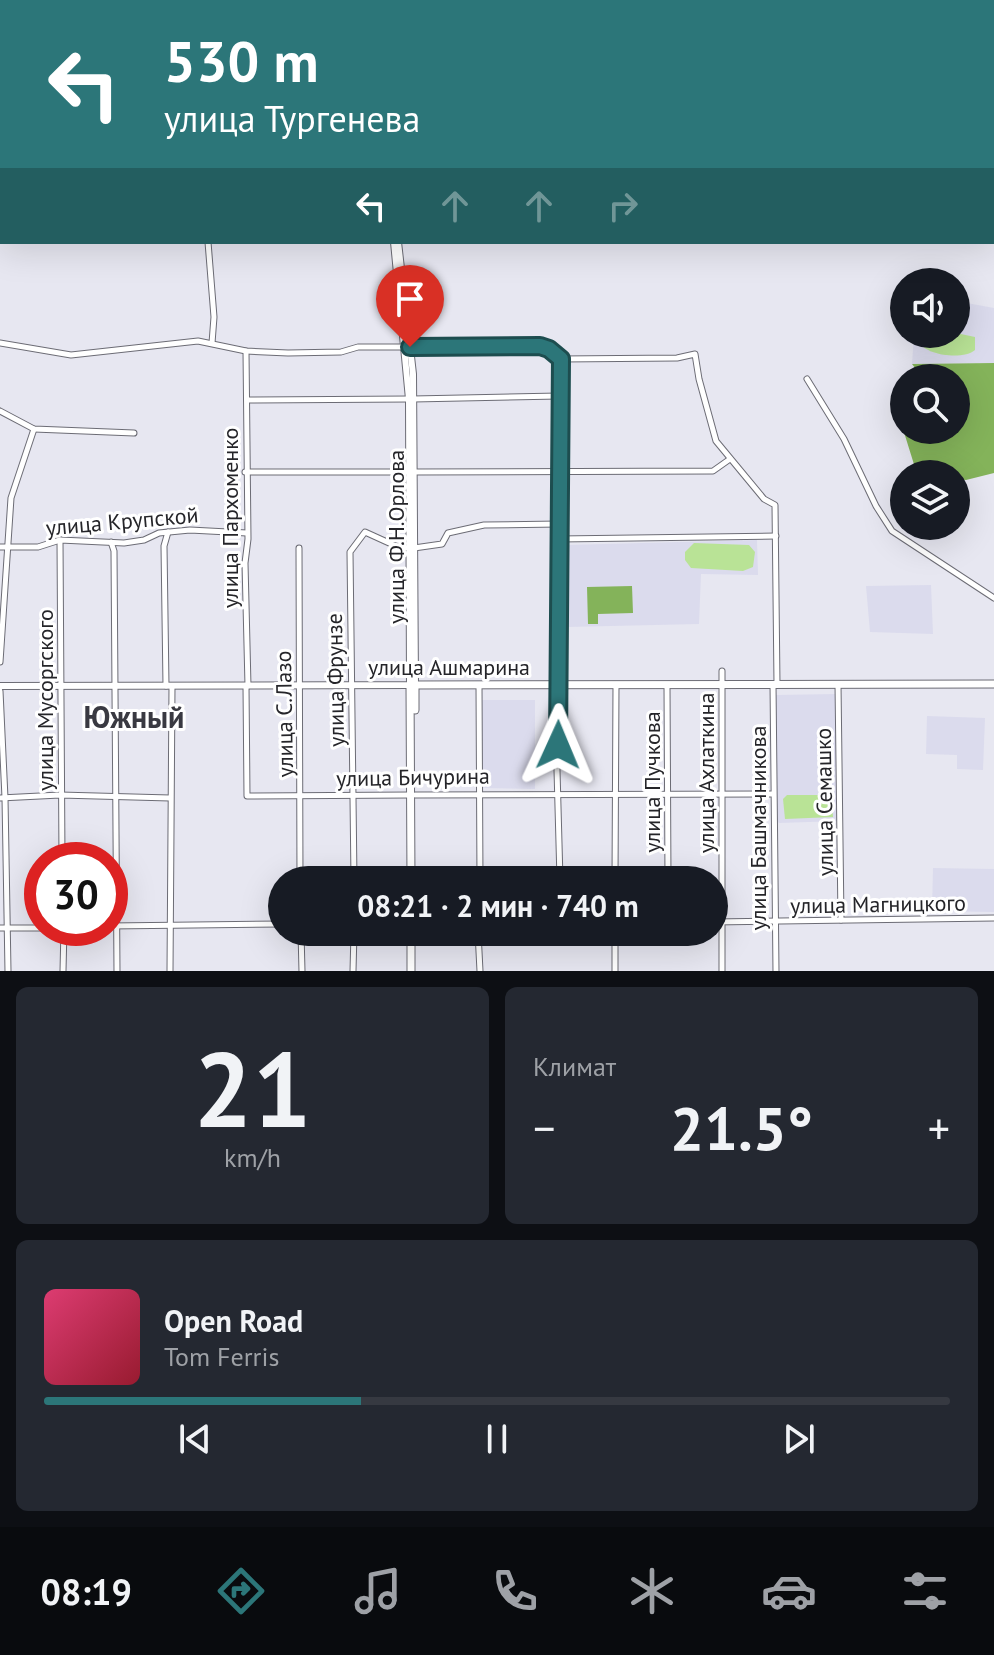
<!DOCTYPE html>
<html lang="ru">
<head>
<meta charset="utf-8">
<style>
  body { margin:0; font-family:"PT Sans",sans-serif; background:#242831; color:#f1f3f6; height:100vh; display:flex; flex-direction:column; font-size:30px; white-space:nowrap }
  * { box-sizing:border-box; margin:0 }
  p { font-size:26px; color:#9ea1a6 }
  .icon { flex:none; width:44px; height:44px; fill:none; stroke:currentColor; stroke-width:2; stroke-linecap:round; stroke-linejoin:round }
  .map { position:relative; height:971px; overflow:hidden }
  .side { display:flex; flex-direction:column; gap:16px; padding:16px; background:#0d0f14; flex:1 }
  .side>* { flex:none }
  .top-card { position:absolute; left:0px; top:0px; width:994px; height:244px; box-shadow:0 8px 32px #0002; background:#2c7679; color:#fff; overflow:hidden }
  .controls { position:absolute; left:890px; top:268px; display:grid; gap:16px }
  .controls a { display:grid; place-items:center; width:80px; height:80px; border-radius:50%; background:#171b24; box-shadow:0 8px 32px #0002; font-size:40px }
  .speed { position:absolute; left:24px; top:842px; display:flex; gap:16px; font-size:40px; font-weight:700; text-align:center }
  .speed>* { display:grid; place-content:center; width:104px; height:104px; border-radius:50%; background:#171b24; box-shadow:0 8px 32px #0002; line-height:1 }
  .speed .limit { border:12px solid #d22; background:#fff; color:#111 }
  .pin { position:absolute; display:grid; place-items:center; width:68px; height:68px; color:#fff; margin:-82px -34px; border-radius:50% 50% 50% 0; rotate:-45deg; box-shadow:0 0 8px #0007 }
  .pin .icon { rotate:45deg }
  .me { position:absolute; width:88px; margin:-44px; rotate:1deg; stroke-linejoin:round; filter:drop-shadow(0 0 6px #0008) }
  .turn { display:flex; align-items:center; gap:28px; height:168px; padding:0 32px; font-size:36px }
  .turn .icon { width:104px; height:104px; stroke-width:2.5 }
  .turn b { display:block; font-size:56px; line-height:68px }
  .lanes { display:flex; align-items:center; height:76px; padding:0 32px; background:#0003; justify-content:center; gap:40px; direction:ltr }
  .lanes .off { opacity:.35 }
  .big { font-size:60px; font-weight:600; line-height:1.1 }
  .side .tile { flex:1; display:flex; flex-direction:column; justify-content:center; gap:12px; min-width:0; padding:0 28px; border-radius:12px; background:#242831 }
  .side .dial { align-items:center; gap:0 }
  .dial b { font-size:104px; line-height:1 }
  .song { display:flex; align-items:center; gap:24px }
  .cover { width:96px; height:96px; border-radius:12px; background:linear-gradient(135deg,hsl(340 70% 55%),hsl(350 70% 35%)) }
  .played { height:8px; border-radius:4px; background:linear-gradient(90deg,#2c7679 35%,#363941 35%) }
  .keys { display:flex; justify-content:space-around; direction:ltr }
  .heat { display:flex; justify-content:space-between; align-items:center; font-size:44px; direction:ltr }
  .side .tiles { flex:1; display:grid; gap:16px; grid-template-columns:1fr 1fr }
  .tile:last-child { grid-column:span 2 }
  .trip { position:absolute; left:268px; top:866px; width:460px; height:80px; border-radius:40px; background:#171b24; box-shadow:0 8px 32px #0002; font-weight:600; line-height:80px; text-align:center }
  .menu { display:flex; height:128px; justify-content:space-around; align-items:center; background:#090b0e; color:#9ea1a6 }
  .menu .icon { width:56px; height:56px }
  .menu .active { color:#2c7679 }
  .menu b { font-size:36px; color:#f1f3f6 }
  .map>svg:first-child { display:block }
  .built { fill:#dbdbed }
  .green { fill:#b9e396 }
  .forest { fill:#84b35a }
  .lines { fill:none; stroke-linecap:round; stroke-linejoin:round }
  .stream { stroke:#0dc0de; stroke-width:2 }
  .minor-casing { stroke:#6c6c75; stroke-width:7 }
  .tertiary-casing { stroke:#6c6c75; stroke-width:8 }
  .secondary-casing { stroke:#6c6c75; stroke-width:9 }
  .minor { stroke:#fff; stroke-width:5 }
  .tertiary { stroke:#fff; stroke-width:6 }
  .secondary { stroke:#fff; stroke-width:7 }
  .route-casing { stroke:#1d4d4f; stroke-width:20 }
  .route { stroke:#2c7679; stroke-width:14 }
  .labels { text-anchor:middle; stroke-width:6; stroke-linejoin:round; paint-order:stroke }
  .street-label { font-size:22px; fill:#252529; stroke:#fff }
  .district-label { font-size:30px; font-weight:bold; fill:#393941; stroke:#fff }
</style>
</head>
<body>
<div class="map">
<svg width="994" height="971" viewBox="0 0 994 971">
  <rect width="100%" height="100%" fill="#e7e7f1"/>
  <g class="built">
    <polygon points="956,301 994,308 994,363 912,364 914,334 956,334"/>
    <polygon points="757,540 758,575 701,574 699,624 567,627 566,545"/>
    <polygon points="931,585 933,634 870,632 866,586"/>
    <polygon points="837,694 839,821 779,823 776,820 775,695"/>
    <polygon points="481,700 535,700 535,789 483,788"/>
    <polygon points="927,716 985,718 983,770 957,769 957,755 926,754"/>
    <polygon points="933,868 994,869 994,912 932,911"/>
  </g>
  <g class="green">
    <polygon points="496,0 718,0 495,2"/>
    <path d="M 956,333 L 975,337 L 975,350 C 964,360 926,356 919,342 L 921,334 Z"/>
    <polygon points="694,543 749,545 755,552 753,567 743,571 691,568 685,560 685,552"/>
    <polygon points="787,795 831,795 833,817 785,819 783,799"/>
  </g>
  <g class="forest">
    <polygon points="994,363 994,473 966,480 956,479 956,474 917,474 898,413 904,405 904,430 956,430 956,378 923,378 912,364"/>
    <polygon points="632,586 633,613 598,614 598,624 588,624 587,587"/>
  </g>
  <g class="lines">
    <g class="stream">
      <polyline points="140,0 144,2"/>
      <polyline points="992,104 994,104"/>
    </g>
    <defs>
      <g id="minor">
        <polyline points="43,0 47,2"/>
        <polyline points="484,0 489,2"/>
        <polyline points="845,0 846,2"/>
        <polyline points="947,0 958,0"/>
        <polyline points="348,2 348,0"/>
        <polyline points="721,2 721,0"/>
        <polyline points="911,2 917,0"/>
        <polyline points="0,160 2,168"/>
        <polyline points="992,174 994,174"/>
        <polyline points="0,181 2,178"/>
        <polyline points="208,242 214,317 212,343"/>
        <polyline points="0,343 71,355 198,341 246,351 288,353 341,352 358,347 405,347"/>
        <polyline points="410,347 540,346 549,349 561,359"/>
        <polyline points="246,351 248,539 245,563 248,686"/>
        <polyline points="561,359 677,358 695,354 699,379 716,441 764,499 775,505 777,684"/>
        <polyline points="807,379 844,439 876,506 892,531 994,598"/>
        <polyline points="413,399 559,396"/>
        <polyline points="247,400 409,399"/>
        <polyline points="0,411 34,429 134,433"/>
        <polyline points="245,472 409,472"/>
        <polyline points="413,472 713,471 730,459"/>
        <polyline points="559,539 776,536"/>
        <polyline points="60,540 62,860"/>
        <polyline points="111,542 114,551 117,971"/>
        <polyline points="0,547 38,547 60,540 124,543 144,540 159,533 190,530 247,533"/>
        <polyline points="299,548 300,880"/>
        <polyline points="414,548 442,544 448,533 484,525 559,524"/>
        <polyline points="0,662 11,498 34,429"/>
        <polyline points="773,684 776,971"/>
        <polyline points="838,684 841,920"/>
        <polyline points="479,685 480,880"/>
        <polyline points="667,685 668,880"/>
        <polyline points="166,686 164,546 168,532"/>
        <polyline points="246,686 247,796 410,795"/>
        <polyline points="0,691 5,798 8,971"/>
        <polyline points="415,795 773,794"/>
        <polyline points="0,798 60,795 170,798"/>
        <polyline points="354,880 350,552 365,532 398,547 409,548"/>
        <polyline points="560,880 557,770 561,359"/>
        <polyline points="615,880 616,685"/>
        <polyline points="714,922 994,918"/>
        <polyline points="110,926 282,924"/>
        <polyline points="0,928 42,928"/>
        <polyline points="301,932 302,971"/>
        <polyline points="478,932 480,971"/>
        <polyline points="63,971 64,928"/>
        <polyline points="170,971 172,686"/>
        <polyline points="353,971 354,932"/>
        <polyline points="615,971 615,932"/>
        <polyline points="722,971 722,671"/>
      </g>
      <g id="tertiary">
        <polyline points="363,2 363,0"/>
        <polyline points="368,2 368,0"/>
        <polyline points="398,242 413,374 415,685"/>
        <polyline points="0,686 410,685 409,399 394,242"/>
      </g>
      <g id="secondary">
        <polyline points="415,710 415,685"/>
        <polyline points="411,880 410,685 994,684"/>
        <polyline points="411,971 411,932"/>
      </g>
    </defs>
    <use href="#minor" class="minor-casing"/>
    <use href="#tertiary" class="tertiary-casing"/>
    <use href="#secondary" class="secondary-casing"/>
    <use href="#minor" class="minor"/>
    <use href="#tertiary" class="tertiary"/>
    <use href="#secondary" class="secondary"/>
  </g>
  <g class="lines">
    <defs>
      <polyline id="route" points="410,347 540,346 549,349 561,359 558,745"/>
    </defs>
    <use href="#route" class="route-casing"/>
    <use href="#route" class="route"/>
  </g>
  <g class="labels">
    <g class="street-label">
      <text transform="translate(230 518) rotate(-90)" y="8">улица Пархоменко</text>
      <text transform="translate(122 521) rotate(-5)" y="8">улица Крупской</text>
      <text transform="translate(396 537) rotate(-90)" y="8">улица Ф.Н.Орлова</text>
      <text x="449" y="675">улица Ашмарина</text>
      <text transform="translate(335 680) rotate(-91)" y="8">улица Фрунзе</text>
      <text transform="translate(45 700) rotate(-90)" y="8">улица Мусоргского</text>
      <text transform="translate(284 714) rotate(-91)" y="8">улица С.Лазо</text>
      <text transform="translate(706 773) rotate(-90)" y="8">улица Ахлаткина</text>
      <text transform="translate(413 777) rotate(-1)" y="8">улица Бичурина</text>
      <text transform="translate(652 782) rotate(-90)" y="8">улица Пучкова</text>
      <text transform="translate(824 802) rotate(-91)" y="8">улица Семашко</text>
      <text transform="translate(758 828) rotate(-90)" y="8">улица Башмачникова</text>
      <text transform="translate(878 904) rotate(-1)" y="8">улица Магницкого</text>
    </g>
    <g class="district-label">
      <text x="134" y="728">Южный</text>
    </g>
  </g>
</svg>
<div class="controls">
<a><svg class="icon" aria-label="sound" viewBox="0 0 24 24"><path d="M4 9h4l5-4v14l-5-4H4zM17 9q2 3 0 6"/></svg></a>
<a><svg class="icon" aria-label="search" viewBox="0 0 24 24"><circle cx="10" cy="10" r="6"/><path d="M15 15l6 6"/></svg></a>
<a><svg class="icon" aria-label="layers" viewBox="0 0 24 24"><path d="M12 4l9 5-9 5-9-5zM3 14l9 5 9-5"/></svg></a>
</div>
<div class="speed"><div class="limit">30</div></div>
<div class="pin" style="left:410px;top:347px;background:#d93025"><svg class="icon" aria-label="arrive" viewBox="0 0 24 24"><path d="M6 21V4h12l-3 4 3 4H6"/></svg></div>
<svg class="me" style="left:558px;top:745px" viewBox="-20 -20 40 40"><path d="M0-17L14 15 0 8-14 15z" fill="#2c7679" stroke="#fff" stroke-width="4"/></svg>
<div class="trip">08:21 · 2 мин · 740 m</div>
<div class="top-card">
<div class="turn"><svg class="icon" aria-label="left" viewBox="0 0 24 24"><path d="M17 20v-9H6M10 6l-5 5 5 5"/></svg><div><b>530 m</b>улица Тургенева</div></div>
<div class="lanes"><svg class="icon" aria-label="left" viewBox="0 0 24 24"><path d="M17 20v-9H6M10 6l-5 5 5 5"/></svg><svg class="icon off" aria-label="ahead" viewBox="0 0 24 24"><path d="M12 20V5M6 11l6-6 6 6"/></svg><svg class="icon off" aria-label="ahead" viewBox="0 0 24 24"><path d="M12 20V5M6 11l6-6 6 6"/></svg><svg class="icon off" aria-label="right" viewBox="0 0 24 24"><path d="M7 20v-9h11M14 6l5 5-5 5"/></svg></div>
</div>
</div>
<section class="side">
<div class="tiles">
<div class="tile dial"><b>21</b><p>km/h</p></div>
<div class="tile"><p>Климат</p>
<div class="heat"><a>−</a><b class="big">21.5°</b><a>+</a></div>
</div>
<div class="tile">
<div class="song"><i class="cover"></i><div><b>Open Road</b><p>Tom Ferris</p></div></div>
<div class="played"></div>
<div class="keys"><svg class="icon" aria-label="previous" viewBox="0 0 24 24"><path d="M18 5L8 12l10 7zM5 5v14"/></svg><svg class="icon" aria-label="pause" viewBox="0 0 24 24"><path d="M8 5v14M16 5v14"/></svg><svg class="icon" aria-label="next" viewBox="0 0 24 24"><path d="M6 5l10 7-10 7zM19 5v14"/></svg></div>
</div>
</div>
</section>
<nav class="menu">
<b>08:19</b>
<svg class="icon active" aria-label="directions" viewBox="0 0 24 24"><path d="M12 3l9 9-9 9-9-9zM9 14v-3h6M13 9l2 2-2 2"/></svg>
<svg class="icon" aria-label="music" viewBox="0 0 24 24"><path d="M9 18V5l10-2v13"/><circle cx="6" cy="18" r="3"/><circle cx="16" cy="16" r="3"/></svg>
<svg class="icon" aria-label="phone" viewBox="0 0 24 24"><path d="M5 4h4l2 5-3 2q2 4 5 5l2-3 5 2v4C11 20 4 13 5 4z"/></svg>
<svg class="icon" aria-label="climate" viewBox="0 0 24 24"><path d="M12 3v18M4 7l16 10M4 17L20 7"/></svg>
<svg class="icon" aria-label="car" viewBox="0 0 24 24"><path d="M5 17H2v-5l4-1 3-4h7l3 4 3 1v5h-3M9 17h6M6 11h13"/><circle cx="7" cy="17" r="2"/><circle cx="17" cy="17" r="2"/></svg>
<svg class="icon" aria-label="filters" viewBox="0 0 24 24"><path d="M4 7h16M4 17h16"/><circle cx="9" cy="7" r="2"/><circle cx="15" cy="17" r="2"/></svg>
</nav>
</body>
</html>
